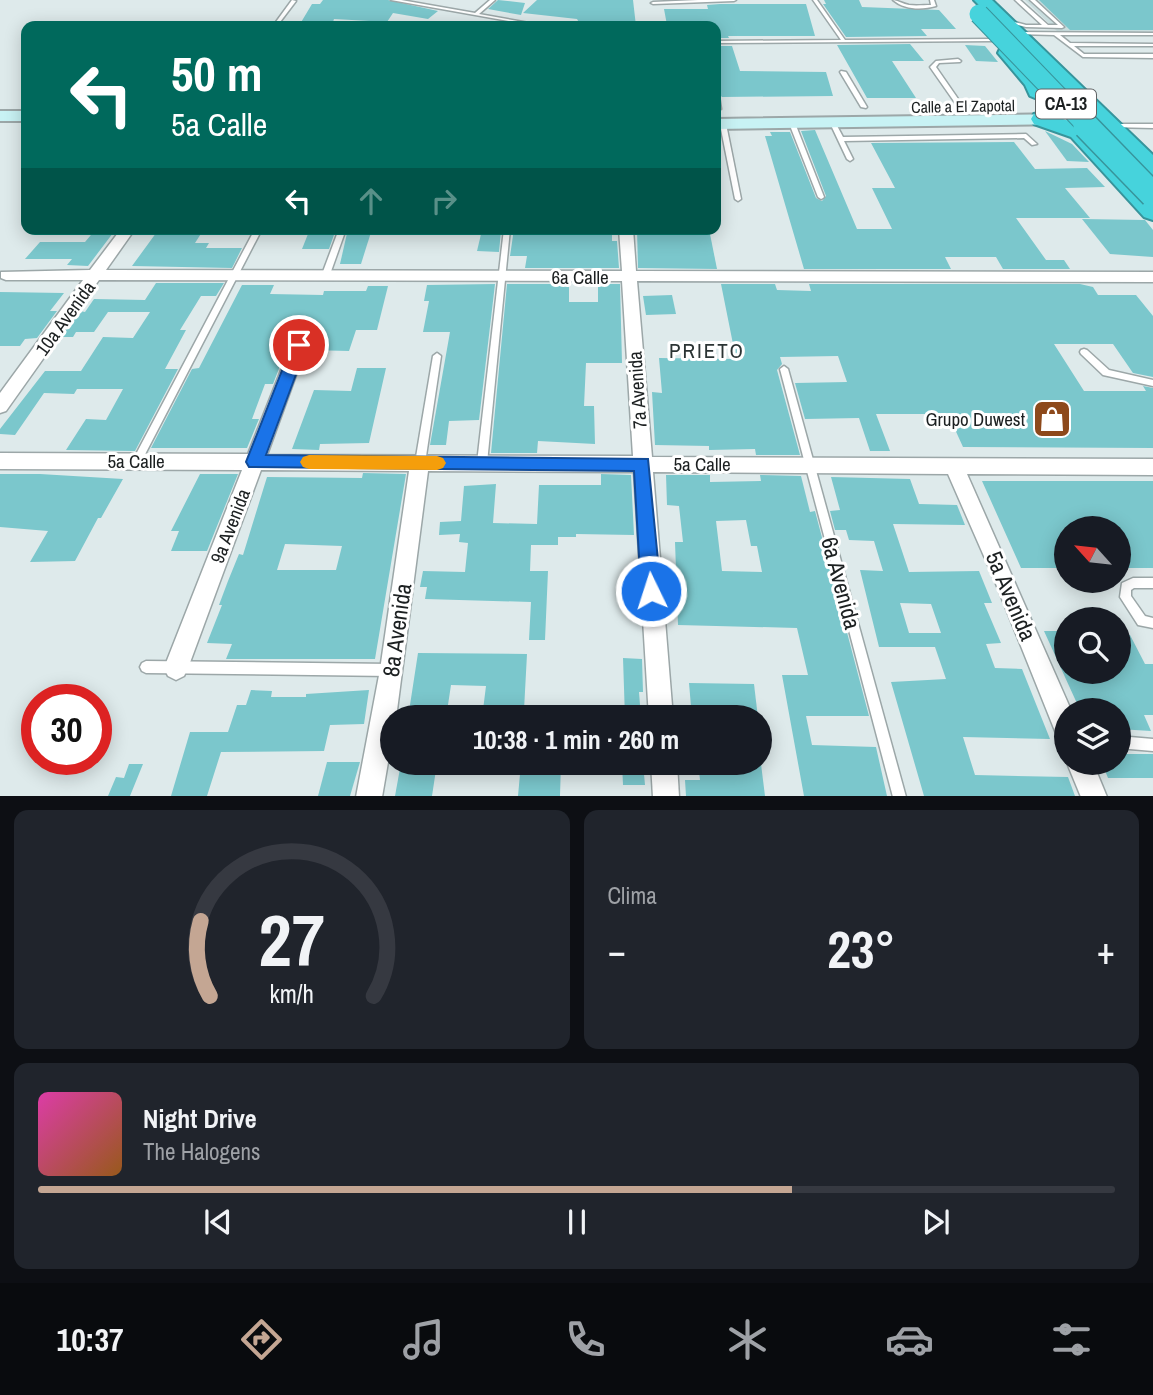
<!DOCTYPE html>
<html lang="es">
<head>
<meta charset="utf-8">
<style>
  body { margin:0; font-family:"Archivo Narrow",sans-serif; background:#20242c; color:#f1f3f6; height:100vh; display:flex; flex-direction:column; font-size:26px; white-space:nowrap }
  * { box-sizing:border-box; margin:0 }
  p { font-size:23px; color:#9ea1a6 }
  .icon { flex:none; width:38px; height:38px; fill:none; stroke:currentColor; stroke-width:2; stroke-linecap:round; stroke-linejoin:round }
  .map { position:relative; height:796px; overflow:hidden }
  .panel { display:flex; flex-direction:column; gap:14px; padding:14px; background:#0d0f14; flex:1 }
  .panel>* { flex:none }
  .guide { position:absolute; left:21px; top:21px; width:700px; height:214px; border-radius:14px; box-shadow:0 4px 18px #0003; background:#00695c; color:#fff; overflow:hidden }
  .needle { width:46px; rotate:297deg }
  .controls { position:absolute; left:1054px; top:516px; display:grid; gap:14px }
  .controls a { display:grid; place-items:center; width:77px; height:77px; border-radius:50%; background:#171b24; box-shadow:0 4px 18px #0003; font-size:35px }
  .speed { position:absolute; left:21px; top:684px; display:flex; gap:14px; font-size:35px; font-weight:700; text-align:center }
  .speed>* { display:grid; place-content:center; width:91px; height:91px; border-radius:50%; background:#171b24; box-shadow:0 4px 18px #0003; line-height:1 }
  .speed .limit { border:10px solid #d22; background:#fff; color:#111 }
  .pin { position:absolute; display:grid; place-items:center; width:60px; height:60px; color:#fff; margin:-30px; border:4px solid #fff; border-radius:50%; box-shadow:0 2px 7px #0007 }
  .me { position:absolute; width:77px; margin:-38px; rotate:356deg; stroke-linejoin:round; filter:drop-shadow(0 0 5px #0008) }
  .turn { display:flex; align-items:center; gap:24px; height:147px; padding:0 35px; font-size:32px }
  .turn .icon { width:91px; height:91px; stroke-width:2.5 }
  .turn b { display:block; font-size:49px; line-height:60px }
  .lanes { display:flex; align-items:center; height:66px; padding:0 35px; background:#0003; justify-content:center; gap:35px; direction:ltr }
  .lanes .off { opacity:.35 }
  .big { font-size:52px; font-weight:700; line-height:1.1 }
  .panel .widget { flex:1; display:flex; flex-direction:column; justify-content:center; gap:10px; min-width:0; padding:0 24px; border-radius:14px; background:#20242c }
  .panel .dial { align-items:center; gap:0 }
  .dial svg { height:182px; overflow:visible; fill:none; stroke:#363941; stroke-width:7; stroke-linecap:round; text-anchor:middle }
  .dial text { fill:#f1f3f6; stroke:none }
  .song { display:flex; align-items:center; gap:21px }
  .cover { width:84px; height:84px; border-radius:10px; background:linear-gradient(135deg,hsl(320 70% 55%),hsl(30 70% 35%)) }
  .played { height:7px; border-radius:4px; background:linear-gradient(90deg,#c4a693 70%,#363941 70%) }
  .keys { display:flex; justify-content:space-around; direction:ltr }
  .heat { display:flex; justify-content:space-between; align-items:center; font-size:38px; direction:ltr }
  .panel .tiles { flex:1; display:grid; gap:14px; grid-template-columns:1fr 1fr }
  .widget:last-child { grid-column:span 2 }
  .trip { position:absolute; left:380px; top:705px; width:392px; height:70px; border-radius:35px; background:#171b24; box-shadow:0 4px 18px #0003; font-weight:700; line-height:70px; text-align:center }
  .tabs { display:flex; height:112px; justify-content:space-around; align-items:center; background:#090b0e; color:#9ea1a6 }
  .tabs .icon { width:49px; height:49px }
  .tabs .selected { color:#c4a693 }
  .tabs b { font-size:32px; color:#f1f3f6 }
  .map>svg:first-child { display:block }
  .built { fill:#c8ddde }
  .building { fill:#7bc7cc; fill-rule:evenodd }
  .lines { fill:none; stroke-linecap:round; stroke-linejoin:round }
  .lane-casing { stroke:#9ca7a8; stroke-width:3 }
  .street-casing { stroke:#9ca7a8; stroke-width:3 }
  .secondary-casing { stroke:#9ca7a8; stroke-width:4 }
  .highway-casing { stroke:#37949b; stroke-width:4 }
  .lane { fill:#fff; fill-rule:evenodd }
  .street { fill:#fff; fill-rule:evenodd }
  .secondary { fill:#c8f2f4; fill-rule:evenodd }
  .highway { fill:#46d3dc; fill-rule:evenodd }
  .highway-bridge-far1-casing { stroke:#37949b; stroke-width:21; stroke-linecap:butt }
  .highway-bridge-casing { stroke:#37949b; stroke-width:28; stroke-linecap:butt }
  .highway-bridge-far1 { stroke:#46d3dc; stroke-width:19 }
  .highway-bridge { stroke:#46d3dc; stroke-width:25 }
  .route { fill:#1a73e8; stroke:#114b97; stroke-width:2 }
  .slow { fill:#f59e0b }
  .labels { text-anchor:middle; stroke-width:6; stroke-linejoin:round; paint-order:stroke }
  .far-street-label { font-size:16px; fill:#1c2021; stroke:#fff }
  .shield { fill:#fff; stroke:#606364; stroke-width:2 }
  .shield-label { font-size:18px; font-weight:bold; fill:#1c2021 }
  .street-label { font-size:19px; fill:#1c2021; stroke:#fff }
  .poi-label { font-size:19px; fill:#1c2021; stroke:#fff; text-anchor:end }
  .neighbourhood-label { font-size:21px; letter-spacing:2px; fill:#2b3434; stroke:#fff }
  .near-street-label { font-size:23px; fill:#1c2021; stroke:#fff }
</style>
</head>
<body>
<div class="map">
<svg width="1153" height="797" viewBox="0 0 1153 797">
  <rect width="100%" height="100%" fill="#deeaeb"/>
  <polygon class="built" points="1025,0 1153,0 1153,36 1062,36"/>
  <g class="building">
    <polygon points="323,0 388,0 438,11 428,19 393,13 387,22 334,19 333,22 300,24 312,4 320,4"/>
    <polygon points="498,0 525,3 521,15 488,9"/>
    <polygon points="537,0 633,0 636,26 581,26 577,19 523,13"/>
    <polygon points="824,0 859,0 862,7 939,10 956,29 921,29 927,36 846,37 823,4 826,4"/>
    <polygon points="1039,0 1153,0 1153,30 1070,30"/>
    <polygon points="720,4 806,4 815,36 728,36 729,38 716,38 716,26 667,25 664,9 708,9 707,5"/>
    <polygon points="910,44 924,61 892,61 916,98 867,98 837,45"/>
    <polygon points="965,45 985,46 998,62 976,61"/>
    <polygon points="716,46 732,46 740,71 826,72 833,96 722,97 716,91"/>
    <polygon points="815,130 857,229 892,229 872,188 895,188 871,143 1014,142 1035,169 1087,168 1105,187 1065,188 1090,218 1016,218 1046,260 1064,260 1070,269 1003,269 996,257 945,257 951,269 804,269 765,136 772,136 770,132 790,132 816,198 822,201 826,196 801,131"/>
    <polygon points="1045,131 1072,144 1089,162 1067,161"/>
    <polygon points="1082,219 1145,220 1153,230 1153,257 1110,254"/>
    <polygon points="96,229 116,229 88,266 67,265 72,259 25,259 40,242 85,242"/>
    <polygon points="159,229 204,229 195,243 209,243 206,248 242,248 232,268 132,266"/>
    <polygon points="310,229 336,229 329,249 302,249"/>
    <polygon points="348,229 372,229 361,264 340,264"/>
    <polygon points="514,229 612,230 612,241 617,241 619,268 525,268 527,256 510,256"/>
    <polygon points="637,229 709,229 717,269 638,268"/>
    <polygon points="482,230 501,231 499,252 477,251"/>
    <polygon points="156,283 224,283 216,296 201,296 180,330 186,330 165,369 178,369 135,451 66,450 86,419 106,420 123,389 77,389 74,394 44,393 15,435 0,434 0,429 45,371 81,371 103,337 133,338 150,312 108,312 94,332 76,332 73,337 61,337 80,311 85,312 94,299 145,300"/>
    <polygon points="495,284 479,420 449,421 446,445 430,445 450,332 423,332 429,301 424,301 427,285"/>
    <polygon points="507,284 569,284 569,302 598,302 598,284 620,284 622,363 586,363 584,406 594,406 595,444 538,441 537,453 491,453"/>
    <polygon points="721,284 775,284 777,290 811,291 809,284 1080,284 1093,287 1098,295 1136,295 1153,316 1153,377 1133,373 1113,344 1054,344 1084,391 1146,391 1143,386 1153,388 1153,448 963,447 948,414 876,414 890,451 870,451 859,418 805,419 795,383 847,382 838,356 780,357 782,364 777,370 800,455 756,455 755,449 709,450 709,446 655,445 652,392 662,393 659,358 736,359"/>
    <polygon points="242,285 274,285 270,294 323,295 324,291 366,291 368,286 388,286 377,330 356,330 349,351 308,350 310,344 299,336 289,343 273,384 265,384 252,419 259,419 247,448 151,448 192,369 199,368"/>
    <polygon points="0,292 64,293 50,311 57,311 37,338 25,339 20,346 0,346"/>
    <polygon points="672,295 676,314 646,315 643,296"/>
    <polygon points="357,368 386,368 369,443 320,444 319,450 292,449 314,390 351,391"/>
    <path d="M 363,473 L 406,474 L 375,659 L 226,659 L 232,644 L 207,643 L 222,605 L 219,605 L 228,581 L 239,554 L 243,555 L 267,477 L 362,478 ZM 285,544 L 342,546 L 336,570 L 277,570 Z"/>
    <polygon points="0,474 40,474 123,479 101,518 98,518 75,561 30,562 48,531 0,527"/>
    <polygon points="200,474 238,474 207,551 171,551 179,531 171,531"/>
    <polygon points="601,474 631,475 634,535 576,534 576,537 558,537 558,545 531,545 530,571 548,571 545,640 529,640 531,602 425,599 427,587 420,587 423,571 465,572 468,543 459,542 460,534 439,535 440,522 461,521 464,486 496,484 493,523 537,524 539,485 601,485"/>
    <path d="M 666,475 L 710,475 L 710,482 L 761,481 L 760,475 L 801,476 L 810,512 L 815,511 L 869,716 L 806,716 L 812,745 L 876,747 L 887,796 L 804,796 L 782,675 L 808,675 L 797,628 L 678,625 L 675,542 L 683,542 L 679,506 L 667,505 ZM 746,520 L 751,546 L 757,546 L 762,572 L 722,571 L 716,521 Z"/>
    <path d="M 831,477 L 910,479 L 919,504 L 957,505 L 965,525 L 893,524 L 909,572 L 979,571 L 992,603 L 984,603 L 1001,643 L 986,644 L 995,668 L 1022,669 L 1050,739 L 963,737 L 975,775 L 1068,777 L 1075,796 L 924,796 L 891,682 L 946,679 L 935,647 L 879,647 L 860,570 L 883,571 L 874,541 L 849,540 L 846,530 L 835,530 L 830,511 L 840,510 ZM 900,603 L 931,604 L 941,633 L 909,633 Z"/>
    <polygon points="982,481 1153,481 1153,568 1118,568 1118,528 1066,528 1066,568 1021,568"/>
    <polygon points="1044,631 1066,631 1066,672 1118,672 1118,636 1130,635 1145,664 1153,664 1153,715 1144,715 1151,731 1118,729 1118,710 1080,710"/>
    <polygon points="418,653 527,654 524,710 483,710 486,686 451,685 446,718 408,718"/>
    <polygon points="623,658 642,659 643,692 639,692 641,718 625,718"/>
    <polygon points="689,683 754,684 758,718 692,718"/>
    <polygon points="251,690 272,691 271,697 306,697 306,694 369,690 364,724 330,725 324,751 221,752 207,796 171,796 190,732 228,732 237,705 246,705"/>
    <polygon points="1118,754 1153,754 1153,778 1108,778 1102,763 1118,763"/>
    <polygon points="327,762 360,762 350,796 318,796"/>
    <polygon points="401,763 437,763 432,796 395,796"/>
    <polygon points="521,763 561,763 560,796 518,796"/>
    <polygon points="622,763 643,763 645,785 623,785"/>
    <polygon points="698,763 761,764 765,796 686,796 685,780 700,780"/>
    <polygon points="129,764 143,764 130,796 108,796 116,777 124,778"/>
  </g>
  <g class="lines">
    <defs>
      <g id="lane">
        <polygon points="292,0 296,1 277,26 273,26"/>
        <polygon points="391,0 401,0 475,13 490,0 495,0 479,14 546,26 537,26"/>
        <polygon points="698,0 736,0 734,1 653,4 651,3 653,2"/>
        <polygon points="813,0 817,0 845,40 994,39 996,40 994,41 716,43 716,41 841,40"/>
        <path d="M 893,0 C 899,1 903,4 909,5 C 916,6 924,5 931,5 L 930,0 L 934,0 L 936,6 C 922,10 905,10 893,0 Z"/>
        <polygon points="1015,0 1020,0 1048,25 1058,25 1030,0 1035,0 1064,27 1062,28 1026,27 1005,22 1005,21 1007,20 1026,25 1042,25"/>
        <polygon points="1016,32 1153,33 1153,35 1060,35 1070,43 1153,44 1153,46 1074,46 1084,54 1153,54 1153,58 1083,57 1054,35 1014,34 1014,33"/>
        <polygon points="958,59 961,61 960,62 939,63 936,67 963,106 960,108 958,107 930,67 936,61"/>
        <polygon points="841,71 846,72 867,107 866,108 861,107 840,72"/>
        <polygon points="716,94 719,96 721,109 716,108"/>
        <polygon points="723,122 726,124 741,199 738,201 735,199 720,124"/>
        <polygon points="790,122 795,123 824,197 823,198 821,199 818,197 789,123"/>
        <polygon points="831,122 835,122 843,137 1026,134 1037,144 1032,145 1024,138 844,141 853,159 850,161 847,159 830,123"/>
        <polygon points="1112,124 1153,124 1153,128 1110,127 1109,126"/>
        <polygon points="255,229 262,229 140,464 137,465 134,464 132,461 134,458"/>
        <polygon points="339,229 346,229 329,277 328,279 322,279 321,277"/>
        <polygon points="504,229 510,229 487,463 485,466 482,467 479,466 477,463"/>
        <polygon points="1084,349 1087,350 1109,370 1153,380 1153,386 1103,375 1081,354 1080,352 1081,350"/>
        <polygon points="437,353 441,356 425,463 423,466 420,467 417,466 415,463 433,356"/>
        <polygon points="784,366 788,369 906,797 893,797 780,369"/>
        <polygon points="1133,578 1153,578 1153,588 1134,588 1131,590 1131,596 1145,616 1153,618 1153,628 1138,625 1120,597 1122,583"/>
        <polygon points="146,661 391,664 395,666 397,670 395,674 391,676 146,673 142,671 140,667 142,663"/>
        <polygon points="1118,736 1153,739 1153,751 1118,748"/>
      </g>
      <g id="street">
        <polygon points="121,229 135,229 106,270 622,271 619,229 633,229 636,271 1153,272 1153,282 637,281 652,457 1153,459 1153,475 967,474 1071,710 1066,710 1066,739 1057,736 994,579 948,474 653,472 673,718 649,718 634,472 428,471 396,718 392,718 392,739 382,797 356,797 380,670 409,471 261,470 188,668 184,676 176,680 168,676 164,668 242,470 0,469 0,453 248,454 291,345 299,339 307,345 267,455 633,456 622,281 99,280 6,411 0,413 0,393 83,280 6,280 1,278 1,272 90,270"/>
        <polygon points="651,763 677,763 679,797 653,797"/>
        <polygon points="1067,763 1093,763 1107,797 1081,797"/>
      </g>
      <g id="secondary">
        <polygon points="1088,106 1096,111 1094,115 1066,124 716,129 716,119 1064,114"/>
        <rect x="0" y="111" width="26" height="10"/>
      </g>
      <g id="highway">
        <polygon points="974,0 992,0 1153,155 1153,175 1145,173 1076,104 1057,107 1030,96 1025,85 998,53 1000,49 1014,49 1042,80 1046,89 1060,95 1065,93"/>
        <polygon points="1042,112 1087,127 1153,197 1153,220 1144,217 1071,137 1034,124 1031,119 1034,114"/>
      </g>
    </defs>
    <use href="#lane" class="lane-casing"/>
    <use href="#street" class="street-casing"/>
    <use href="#secondary" class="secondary-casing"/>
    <use href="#highway" class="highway-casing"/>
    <use href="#lane" class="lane"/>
    <use href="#street" class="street"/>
    <use href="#secondary" class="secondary"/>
    <use href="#highway" class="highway"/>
    <defs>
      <polyline id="highway-bridge-far1" points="979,14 1088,127"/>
      <polyline id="highway-bridge" points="1086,126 1153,195"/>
    </defs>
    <use href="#highway-bridge-far1" class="highway-bridge-far1-casing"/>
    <use href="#highway-bridge" class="highway-bridge-casing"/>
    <use href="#highway-bridge-far1" class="highway-bridge-far1"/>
    <use href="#highway-bridge" class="highway-bridge"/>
  </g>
  <polygon class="route" points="299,340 307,345 266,455 648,459 661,591 658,597 651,600 644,597 641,591 634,471 249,467 246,462 292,345"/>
  <polygon class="slow" points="309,455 437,456 443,458 446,463 443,468 437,470 309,469 303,467 300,462 303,457"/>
  <defs>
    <symbol id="shop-square" viewBox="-11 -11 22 22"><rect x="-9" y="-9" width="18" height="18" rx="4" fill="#8d491b" stroke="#fff"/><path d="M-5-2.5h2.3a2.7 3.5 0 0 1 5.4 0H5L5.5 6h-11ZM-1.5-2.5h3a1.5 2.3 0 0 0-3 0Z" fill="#fff"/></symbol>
  </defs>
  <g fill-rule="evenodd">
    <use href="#shop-square" x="1030" y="397" width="44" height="44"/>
  </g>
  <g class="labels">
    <g class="far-street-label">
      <text transform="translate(963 106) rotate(-1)" y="6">Calle a El Zapotal</text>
    </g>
    <rect class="shield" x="1036" y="89.5" width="60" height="29" rx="5"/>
    <g class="shield-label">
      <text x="1066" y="110">CA-13</text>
    </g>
    <g class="street-label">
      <text x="580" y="284">6a Calle</text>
      <text transform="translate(65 318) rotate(-54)" y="7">10a Avenida</text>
      <text transform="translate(637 390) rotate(-94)" y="7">7a Avenida</text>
      <text x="136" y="468">5a Calle</text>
      <text x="702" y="471">5a Calle</text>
      <text transform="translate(230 526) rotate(-69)" y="7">9a Avenida</text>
    </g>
    <g class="poi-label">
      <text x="1025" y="426">Grupo Duwest</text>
    </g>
    <g class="neighbourhood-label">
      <text x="707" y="358">PRIETO</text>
    </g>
    <g class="near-street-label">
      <text transform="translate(841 583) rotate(75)" y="8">6a Avenida</text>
      <text transform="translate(1011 596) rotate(67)" y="8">5a Avenida</text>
      <text transform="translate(397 630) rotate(-82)" y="8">8a Avenida</text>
    </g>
  </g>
</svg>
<div class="controls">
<a><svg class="needle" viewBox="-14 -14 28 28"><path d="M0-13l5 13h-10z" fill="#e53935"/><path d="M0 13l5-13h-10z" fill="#9ea1a6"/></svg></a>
<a><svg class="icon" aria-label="search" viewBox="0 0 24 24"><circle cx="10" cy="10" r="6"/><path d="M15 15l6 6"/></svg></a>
<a><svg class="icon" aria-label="layers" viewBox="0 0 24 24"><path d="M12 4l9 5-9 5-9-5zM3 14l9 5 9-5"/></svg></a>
</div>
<div class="speed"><div class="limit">30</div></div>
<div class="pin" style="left:299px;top:345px;background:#d93025"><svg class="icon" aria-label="arrive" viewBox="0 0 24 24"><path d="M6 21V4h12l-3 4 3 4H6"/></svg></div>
<svg class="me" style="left:651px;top:591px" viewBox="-20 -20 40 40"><circle r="17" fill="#1a73e8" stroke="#fff" stroke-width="3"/><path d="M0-11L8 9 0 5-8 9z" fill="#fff"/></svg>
<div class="trip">10:38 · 1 min · 260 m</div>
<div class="guide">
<div class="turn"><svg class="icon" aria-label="left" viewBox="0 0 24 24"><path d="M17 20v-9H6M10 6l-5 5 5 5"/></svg><div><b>50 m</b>5a Calle</div></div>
<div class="lanes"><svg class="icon" aria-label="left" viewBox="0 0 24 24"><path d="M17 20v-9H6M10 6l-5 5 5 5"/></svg><svg class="icon off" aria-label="ahead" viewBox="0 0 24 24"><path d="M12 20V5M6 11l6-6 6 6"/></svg><svg class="icon off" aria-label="right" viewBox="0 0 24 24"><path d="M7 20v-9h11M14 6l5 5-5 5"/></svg></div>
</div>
</div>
<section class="panel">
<div class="tiles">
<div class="widget dial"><svg viewBox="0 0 100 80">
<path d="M14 69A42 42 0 1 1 86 69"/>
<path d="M14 69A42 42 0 0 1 10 36" stroke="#c4a693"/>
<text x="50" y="56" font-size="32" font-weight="700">27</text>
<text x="50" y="72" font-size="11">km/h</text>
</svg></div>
<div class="widget"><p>Clima</p>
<div class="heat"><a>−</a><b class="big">23°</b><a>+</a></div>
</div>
<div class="widget">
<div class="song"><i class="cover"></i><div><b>Night Drive</b><p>The Halogens</p></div></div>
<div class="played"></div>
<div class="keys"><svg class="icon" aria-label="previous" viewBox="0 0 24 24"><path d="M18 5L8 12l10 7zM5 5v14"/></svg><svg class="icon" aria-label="pause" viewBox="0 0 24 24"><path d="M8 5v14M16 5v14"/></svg><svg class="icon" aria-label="next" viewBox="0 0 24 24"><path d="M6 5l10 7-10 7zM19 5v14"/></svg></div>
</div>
</div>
</section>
<nav class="tabs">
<b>10:37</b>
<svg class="icon selected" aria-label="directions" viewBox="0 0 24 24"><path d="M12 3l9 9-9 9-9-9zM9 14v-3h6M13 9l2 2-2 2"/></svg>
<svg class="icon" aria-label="music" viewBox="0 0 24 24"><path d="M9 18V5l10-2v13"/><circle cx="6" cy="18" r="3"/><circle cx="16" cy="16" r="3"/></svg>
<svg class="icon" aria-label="phone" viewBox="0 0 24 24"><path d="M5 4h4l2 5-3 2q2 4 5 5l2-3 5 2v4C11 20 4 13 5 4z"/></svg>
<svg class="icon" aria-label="climate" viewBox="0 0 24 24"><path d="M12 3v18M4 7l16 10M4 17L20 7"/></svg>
<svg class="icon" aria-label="car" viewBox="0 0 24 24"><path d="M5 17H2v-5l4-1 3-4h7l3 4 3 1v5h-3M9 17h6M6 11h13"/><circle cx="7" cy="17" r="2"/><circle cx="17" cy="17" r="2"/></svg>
<svg class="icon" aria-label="filters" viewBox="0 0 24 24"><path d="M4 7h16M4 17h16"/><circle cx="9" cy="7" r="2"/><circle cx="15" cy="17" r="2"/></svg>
</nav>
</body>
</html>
